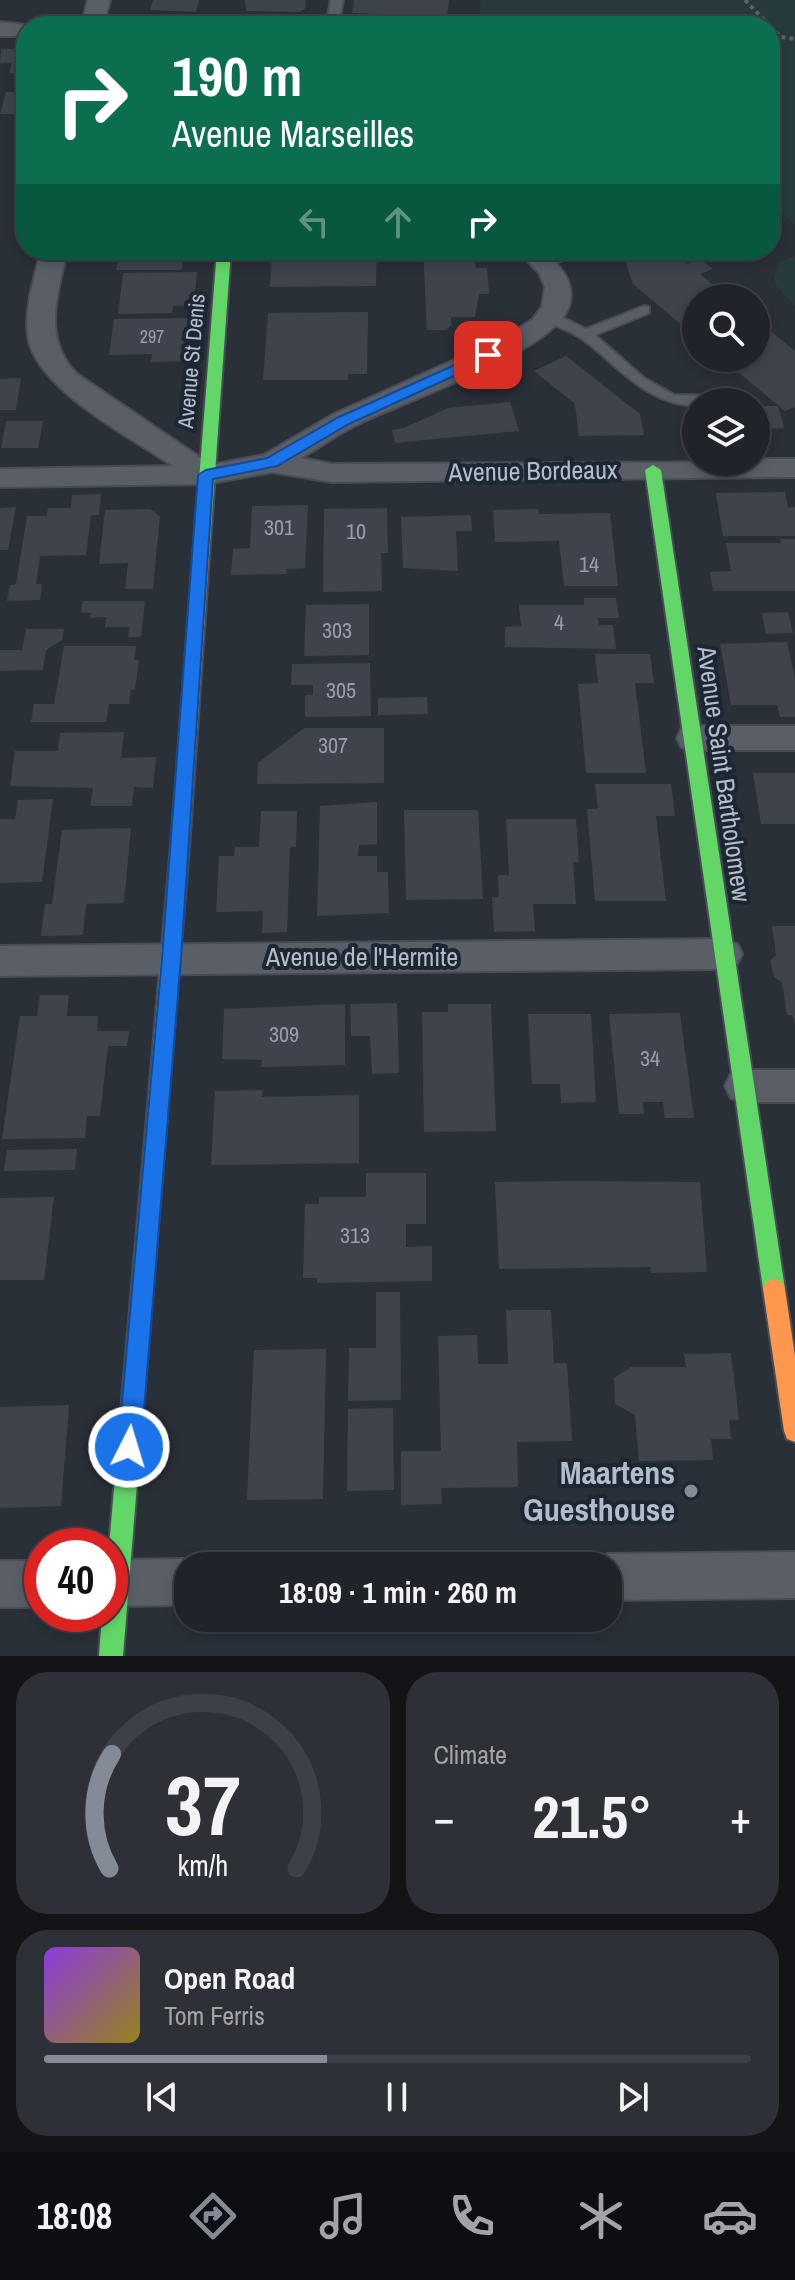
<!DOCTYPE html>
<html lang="en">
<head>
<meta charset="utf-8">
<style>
  body { margin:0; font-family:"Archivo Narrow",sans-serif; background:#2d3036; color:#f1f3f6; height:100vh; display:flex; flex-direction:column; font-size:30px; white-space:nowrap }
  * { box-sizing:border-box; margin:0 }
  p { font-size:26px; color:#a2a4a8 }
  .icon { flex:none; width:44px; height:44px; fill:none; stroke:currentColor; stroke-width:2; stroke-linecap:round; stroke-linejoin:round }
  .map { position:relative; height:1656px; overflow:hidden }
  .side { display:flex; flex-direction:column; gap:16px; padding:16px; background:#121417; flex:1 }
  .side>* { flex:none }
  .guide { position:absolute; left:16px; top:16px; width:764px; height:244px; border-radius:32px; box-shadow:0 4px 12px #0003,0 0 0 2px #3d4147; background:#0b6e4f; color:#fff; overflow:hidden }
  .buttons { position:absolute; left:682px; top:284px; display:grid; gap:16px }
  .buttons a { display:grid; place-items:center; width:88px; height:88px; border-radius:50%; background:#20242a; box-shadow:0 4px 12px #0003,0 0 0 2px #3d4147; font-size:40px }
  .speed { position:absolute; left:24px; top:1528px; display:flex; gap:16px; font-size:40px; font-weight:700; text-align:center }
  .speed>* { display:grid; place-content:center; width:104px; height:104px; border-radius:50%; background:#20242a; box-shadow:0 4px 12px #0003,0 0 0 2px #3d4147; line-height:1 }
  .speed .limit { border:12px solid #d22; background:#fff; color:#111 }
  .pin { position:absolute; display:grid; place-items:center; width:68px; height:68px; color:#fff; margin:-34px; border-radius:16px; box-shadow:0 4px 12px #0006 }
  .me { position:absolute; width:88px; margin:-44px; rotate:5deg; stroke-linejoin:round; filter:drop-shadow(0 0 6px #0008) }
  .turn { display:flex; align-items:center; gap:28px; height:168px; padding:0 24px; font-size:36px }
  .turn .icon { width:104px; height:104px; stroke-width:2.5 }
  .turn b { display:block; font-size:56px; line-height:68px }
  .lanes { display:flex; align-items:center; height:76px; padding:0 24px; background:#0003; justify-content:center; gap:40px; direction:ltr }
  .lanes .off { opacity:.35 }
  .big { font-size:60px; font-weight:800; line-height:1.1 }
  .side .widget { flex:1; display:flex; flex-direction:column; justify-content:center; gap:12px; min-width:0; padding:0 28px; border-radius:32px; background:#2d3036 }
  .side .dial { align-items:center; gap:0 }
  .dial svg { height:208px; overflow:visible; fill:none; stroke:#3d4147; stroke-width:7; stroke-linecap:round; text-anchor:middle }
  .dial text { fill:#f1f3f6; stroke:none }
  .song { display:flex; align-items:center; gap:24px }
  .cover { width:96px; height:96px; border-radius:12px; background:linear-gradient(135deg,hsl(270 70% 55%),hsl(50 70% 35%)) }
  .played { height:8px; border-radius:4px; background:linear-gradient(90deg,#848b96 40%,#3d4147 40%) }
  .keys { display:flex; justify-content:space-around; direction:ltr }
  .heat { display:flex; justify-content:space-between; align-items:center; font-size:44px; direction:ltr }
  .side .tiles { flex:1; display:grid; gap:16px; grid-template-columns:1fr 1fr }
  .widget:last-child { grid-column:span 2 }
  .trip { position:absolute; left:174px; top:1552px; width:448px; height:80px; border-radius:32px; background:#20242a; box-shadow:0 4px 12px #0003,0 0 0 2px #3d4147; font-weight:800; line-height:80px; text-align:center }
  .menu { display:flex; height:128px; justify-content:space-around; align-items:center; background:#0d0e11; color:#a2a4a8 }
  .menu .icon { width:56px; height:56px }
  .menu .on { color:#848b96 }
  .menu b { font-size:36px; color:#f1f3f6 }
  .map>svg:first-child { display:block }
  .green { fill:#273a3e }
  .building { fill:#3f444c }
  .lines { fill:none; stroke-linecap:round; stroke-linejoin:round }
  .lane-casing { stroke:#484c55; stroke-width:4 }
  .street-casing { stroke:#484c55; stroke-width:4 }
  .fast-casing { stroke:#484c55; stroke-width:4 }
  .slow-casing { stroke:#484c55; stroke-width:4 }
  .path { stroke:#5c6268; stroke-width:4; stroke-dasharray:4 4; stroke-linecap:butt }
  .lane { fill:#5a5e66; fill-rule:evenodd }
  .street { fill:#5a5e66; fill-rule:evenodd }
  .fast { fill:#63d668; fill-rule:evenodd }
  .slow { fill:#ff974d; fill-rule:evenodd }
  .route { fill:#1a73e8; stroke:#114b97; stroke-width:2 }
  .poi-dot { fill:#848b96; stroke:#1d2633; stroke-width:3 }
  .labels { text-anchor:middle; stroke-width:8; stroke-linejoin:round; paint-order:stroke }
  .far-number-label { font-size:18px; fill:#979eaa }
  .far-street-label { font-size:22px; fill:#b4bcc9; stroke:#1d2633 }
  .number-label { font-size:22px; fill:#979eaa }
  .street-label { font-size:26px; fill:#b4bcc9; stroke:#1d2633 }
  .near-poi-label { font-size:32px; font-weight:bold; fill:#b4bcc9; stroke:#1d2633; text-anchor:end }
</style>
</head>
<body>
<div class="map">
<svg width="795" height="1656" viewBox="0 0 795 1656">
  <rect width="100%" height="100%" fill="#2a3038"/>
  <g class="green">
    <polygon points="481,0 795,0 795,225 770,202 770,26 479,26"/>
    <polygon points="795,256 795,306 773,282 779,262"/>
  </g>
  <g class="building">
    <polygon points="153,0 199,0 196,12 150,10"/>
    <polygon points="245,0 306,0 305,9 299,12 246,11"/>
    <polygon points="354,0 449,0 447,16 352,13"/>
    <polygon points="1,49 26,49 26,73 9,73 12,63 0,63"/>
    <polygon points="20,87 26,87 26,114 0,114 6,92 20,92"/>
    <polygon points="129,250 199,250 199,258 183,258 182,270 116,270 118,258 128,258"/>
    <polygon points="272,250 377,250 376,286 270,287"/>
    <polygon points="423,250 463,250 464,259 475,259 476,268 487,268 489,294 479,294 475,317 451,317 451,326 446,330 427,330"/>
    <polygon points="673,253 687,264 700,259 713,269 700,274 730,298 696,298 696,337 633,284 625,260 659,258"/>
    <polygon points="197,272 194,305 173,306 172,313 118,314 123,273"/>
    <polygon points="368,312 367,374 348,374 348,380 263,380 268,313"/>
    <polygon points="193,318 190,361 151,362 152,354 109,355 114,319"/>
    <polygon points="756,319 795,351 795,407 785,411 721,358 756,358"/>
    <polygon points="566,356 640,414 644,435 579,436 575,404 534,371"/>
    <polygon points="21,378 16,410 0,410 0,379"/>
    <polygon points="510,402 519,431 395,443 392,430 404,428 448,408"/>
    <polygon points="756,406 778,406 784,428 756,429"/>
    <polygon points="6,421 43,421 38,448 1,448"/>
    <polygon points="785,492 788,507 795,507 795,536 723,536 716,493"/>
    <polygon points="101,494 99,515 91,515 86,555 40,556 36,584 42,584 40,600 7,601 10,585 16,584 27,516 47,516 48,508 71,508 72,495"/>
    <polygon points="308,505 305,568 286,569 287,574 231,575 233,549 250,548 252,506"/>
    <polygon points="16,507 8,550 0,550 0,508"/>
    <polygon points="387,508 388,553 381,553 382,591 323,592 324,509"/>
    <polygon points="150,509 160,516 153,589 125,589 128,563 99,564 105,510"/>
    <polygon points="538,509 539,514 610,513 618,586 564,586 559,541 495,542 493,510"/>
    <polygon points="471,515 472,531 456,531 458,571 403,568 401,517"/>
    <polygon points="780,539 795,539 795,591 713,591 710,572 731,571 726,543 781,543"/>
    <polygon points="584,598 616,598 619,618 598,618 599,625 613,625 616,649 505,647 505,627 521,626 519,605 584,605"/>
    <polygon points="83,601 145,601 141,637 128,637 129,627 105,627 106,617 90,618 91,613 81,613"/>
    <polygon points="369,604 369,655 304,656 306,605"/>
    <polygon points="788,612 793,633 766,634 762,613"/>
    <polygon points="26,629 64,629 62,640 46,650 43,670 0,671 0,650 22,650"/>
    <polygon points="787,642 795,678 795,717 780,717 777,705 731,705 720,644"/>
    <polygon points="64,646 136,646 134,660 139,660 135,689 131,690 129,704 109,704 106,722 31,722 34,704 54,704"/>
    <polygon points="595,654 650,654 654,683 635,683 646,773 586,773 578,684 598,683"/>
    <polygon points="370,663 371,716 305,717 305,695 313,695 313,685 291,685 292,664"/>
    <polygon points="427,697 428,714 378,715 378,698"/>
    <polygon points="304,728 384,728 384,783 257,784 258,763"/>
    <polygon points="124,732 121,758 156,757 153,788 134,787 132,806 90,806 93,788 10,786 15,751 58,751 60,733"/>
    <polygon points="753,773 795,773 795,824 761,824"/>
    <polygon points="595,784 671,784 675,816 656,816 666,901 595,901 587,809 598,809"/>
    <polygon points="53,799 42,882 0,883 0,819 15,819 18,800"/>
    <polygon points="377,802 377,844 359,845 358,856 377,856 377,872 388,872 389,913 317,916 320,806"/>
    <polygon points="404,810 478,810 483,899 406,900"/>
    <polygon points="261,811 297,811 296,847 290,847 287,932 262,933 263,911 216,912 219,856 234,856 235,847 259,847"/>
    <polygon points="506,819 576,819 579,862 573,862 576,904 533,904 535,931 494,932 492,897 499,897 498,875 509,875"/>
    <polygon points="131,828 124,903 86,904 83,935 41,936 45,904 52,904 62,830"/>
    <polygon points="772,926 795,926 795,1023 792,1015 787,1015 782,982 774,977 770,961 776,955"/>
    <polygon points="40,995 69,995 67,1016 98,1016 97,1031 129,1031 127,1046 108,1046 100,1116 87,1116 85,1138 2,1139 20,1016 37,1016"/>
    <polygon points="397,1003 399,1073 372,1074 370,1036 351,1036 350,1004"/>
    <polygon points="345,1004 345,1065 261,1067 262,1060 222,1059 224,1009"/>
    <polygon points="448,1004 491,1004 496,1131 424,1132 422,1012 448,1012"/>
    <polygon points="680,1013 694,1118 665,1118 663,1102 643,1102 644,1114 619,1114 609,1014"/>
    <polygon points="528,1014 591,1014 596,1102 561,1103 560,1084 532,1084"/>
    <polygon points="263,1090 262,1097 359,1095 359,1163 211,1165 215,1091"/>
    <polygon points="77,1149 75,1170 4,1171 7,1150"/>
    <polygon points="366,1173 426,1173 426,1224 406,1224 406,1247 432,1246 432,1281 317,1283 317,1278 303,1278 305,1204 319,1204 319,1197 366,1197"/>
    <polygon points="574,1181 700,1182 707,1272 651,1273 650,1267 499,1269 495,1182"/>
    <polygon points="54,1197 44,1280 0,1280 0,1198"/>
    <polygon points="376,1292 400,1292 401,1400 348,1401 349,1348 376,1348"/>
    <polygon points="506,1310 551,1310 554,1363 567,1363 572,1441 517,1442 518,1487 441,1488 442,1504 401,1505 401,1451 441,1451 438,1336 477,1335 478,1364 508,1364"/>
    <polygon points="326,1349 323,1499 247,1500 254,1350"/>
    <polygon points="731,1353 739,1420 729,1420 731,1439 711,1439 713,1460 639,1461 635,1415 615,1404 614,1378 631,1367 686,1367 684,1354"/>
    <polygon points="69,1405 61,1506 0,1508 0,1407"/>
    <polygon points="393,1408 394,1490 347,1491 348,1409"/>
  </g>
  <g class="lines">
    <defs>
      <g id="lane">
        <polygon points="331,0 343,0 338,26 326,26"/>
        <polygon points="567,250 586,250 549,266 539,266 537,263"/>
        <path d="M 644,306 L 649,307 L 649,313 L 595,335 L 644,378 L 674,395 L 731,396 L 736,398 L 738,402 L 696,402 L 696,406 C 645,404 619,366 581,338 C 569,330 553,326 543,317 L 545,314 L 555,314 L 586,329 Z"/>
      </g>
      <g id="street">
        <polygon points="88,0 110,0 103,26 81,26"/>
        <polygon points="0,22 35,26 26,26 26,36 0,36"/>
        <path d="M 41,250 L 67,250 C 58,295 41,338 77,374 L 211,465 L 264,455 L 334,414 L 503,338 L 532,320 L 542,307 L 545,287 L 539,273 L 517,250 L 544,250 C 560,266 578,285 568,309 C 549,354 400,402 354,426 C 335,436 318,448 301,458 L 332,464 L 756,462 L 756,459 L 795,459 L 795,477 L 332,482 L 272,472 L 206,484 L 0,487 L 0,469 L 173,466 C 131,437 35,389 28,336 C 24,308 35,277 41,250 Z"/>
        <polygon points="693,726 795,726 795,750 693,750 681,747 677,738 681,729"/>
        <polygon points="724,939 737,944 742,954 737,964 724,969 0,976 0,946"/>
        <polygon points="744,1070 795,1070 795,1102 744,1102 731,1098 725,1086 731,1074"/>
        <polygon points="795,1552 795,1598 608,1600 608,1566 590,1566 592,1561 608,1554"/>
        <polygon points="188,1559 204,1566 188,1566 188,1605 110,1606 110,1560"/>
        <rect x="0" y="1561" width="42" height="46"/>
      </g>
      <g id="fast">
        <polygon points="217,250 231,250 209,557 201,562 193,557"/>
        <polygon points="653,465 661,470 785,1289 782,1296 774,1299 766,1296 763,1289 645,470"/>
        <polygon points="181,827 187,829 190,834 123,1656 99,1656 102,1614 110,1614 109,1546 172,834 175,829"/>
      </g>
      <g id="slow">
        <polygon points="201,552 209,557 190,834 187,839 175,839 172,834 193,557"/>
        <polygon points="774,1279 782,1282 785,1289 795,1356 795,1442 787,1439 784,1431 763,1289 766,1282"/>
      </g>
    </defs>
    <use href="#lane" class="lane-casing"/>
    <use href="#street" class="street-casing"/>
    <use href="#fast" class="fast-casing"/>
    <use href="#slow" class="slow-casing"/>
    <g class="path">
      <polyline points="745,0 770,26"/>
      <polyline points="770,26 781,37 795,39"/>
    </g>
    <use href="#lane" class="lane"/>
    <use href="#street" class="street"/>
    <use href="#fast" class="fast"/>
    <use href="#slow" class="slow"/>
  </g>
  <polygon class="route" points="488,350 495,355 493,358 349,424 277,466 213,479 181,958 141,1447 137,1455 129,1459 121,1455 118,1447 162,958 198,475 206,470 267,458 339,417"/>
  <circle class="poi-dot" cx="691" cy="1491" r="8"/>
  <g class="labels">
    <g class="far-number-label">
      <text x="152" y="343">297</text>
    </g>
    <g class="far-street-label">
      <text transform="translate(191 361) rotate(-85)" y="8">Avenue St Denis</text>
    </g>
    <g class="number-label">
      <text x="279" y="535">301</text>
      <text x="356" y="539">10</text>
      <text x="589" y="572">14</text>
      <text x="559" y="630">4</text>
      <text x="337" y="638">303</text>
      <text x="341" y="698">305</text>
      <text x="333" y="753">307</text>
      <text x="284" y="1042">309</text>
      <text x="650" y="1066">34</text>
      <text x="355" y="1243">313</text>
    </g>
    <g class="street-label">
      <text transform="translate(533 471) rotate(-1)" y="9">Avenue Bordeaux</text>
      <text transform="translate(724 774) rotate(82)" y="9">Avenue Saint Bartholomew</text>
      <text x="362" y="966">Avenue de l'Hermite</text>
    </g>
    <g class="near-poi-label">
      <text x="675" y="1484">Maartens<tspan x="675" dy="37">Guesthouse</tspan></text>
    </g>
  </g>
</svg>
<div class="buttons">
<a><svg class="icon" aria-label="search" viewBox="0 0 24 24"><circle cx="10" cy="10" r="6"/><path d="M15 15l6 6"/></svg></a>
<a><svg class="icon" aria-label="layers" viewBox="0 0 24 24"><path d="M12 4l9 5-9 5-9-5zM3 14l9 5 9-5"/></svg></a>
</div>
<div class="speed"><div class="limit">40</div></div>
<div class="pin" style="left:488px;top:355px;background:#d93025"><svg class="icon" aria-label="arrive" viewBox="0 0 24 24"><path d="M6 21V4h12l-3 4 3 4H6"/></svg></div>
<svg class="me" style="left:129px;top:1447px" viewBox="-20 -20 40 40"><circle r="17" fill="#1a73e8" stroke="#fff" stroke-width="3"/><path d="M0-11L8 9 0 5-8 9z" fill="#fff"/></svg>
<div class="trip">18:09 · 1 min · 260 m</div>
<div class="guide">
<div class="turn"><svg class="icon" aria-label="right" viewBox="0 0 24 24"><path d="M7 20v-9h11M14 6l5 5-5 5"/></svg><div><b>190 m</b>Avenue Marseilles</div></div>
<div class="lanes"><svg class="icon off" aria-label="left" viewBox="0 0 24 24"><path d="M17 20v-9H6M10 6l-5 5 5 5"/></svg><svg class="icon off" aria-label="ahead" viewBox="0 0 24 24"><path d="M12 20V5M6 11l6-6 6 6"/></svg><svg class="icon" aria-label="right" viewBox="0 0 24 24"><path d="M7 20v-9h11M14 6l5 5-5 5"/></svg></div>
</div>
</div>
<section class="side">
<div class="tiles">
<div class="widget dial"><svg viewBox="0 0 100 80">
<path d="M14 69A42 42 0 1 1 86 69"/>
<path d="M14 69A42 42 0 0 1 15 25" stroke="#848b96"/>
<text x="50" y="56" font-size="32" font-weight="700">37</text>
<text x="50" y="72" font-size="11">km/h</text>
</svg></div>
<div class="widget"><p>Climate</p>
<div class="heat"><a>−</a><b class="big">21.5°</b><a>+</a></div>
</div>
<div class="widget">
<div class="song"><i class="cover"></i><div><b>Open Road</b><p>Tom Ferris</p></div></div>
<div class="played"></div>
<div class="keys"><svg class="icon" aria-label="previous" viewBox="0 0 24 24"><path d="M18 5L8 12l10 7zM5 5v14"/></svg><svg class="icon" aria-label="pause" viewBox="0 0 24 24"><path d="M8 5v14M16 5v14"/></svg><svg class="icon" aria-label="next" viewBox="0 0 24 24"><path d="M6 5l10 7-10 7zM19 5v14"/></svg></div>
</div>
</div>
</section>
<nav class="menu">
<b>18:08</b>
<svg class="icon on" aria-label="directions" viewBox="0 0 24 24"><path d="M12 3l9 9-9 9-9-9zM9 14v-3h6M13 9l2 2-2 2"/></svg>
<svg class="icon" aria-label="music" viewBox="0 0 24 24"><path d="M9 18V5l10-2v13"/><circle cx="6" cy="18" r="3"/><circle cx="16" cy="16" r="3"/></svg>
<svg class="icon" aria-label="phone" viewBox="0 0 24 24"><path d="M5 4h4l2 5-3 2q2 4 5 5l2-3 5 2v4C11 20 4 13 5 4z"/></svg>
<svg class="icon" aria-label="climate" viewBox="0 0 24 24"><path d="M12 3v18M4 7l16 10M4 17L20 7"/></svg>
<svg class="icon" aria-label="car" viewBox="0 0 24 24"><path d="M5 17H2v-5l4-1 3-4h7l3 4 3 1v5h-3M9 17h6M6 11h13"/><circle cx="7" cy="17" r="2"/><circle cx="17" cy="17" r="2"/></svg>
</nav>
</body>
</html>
